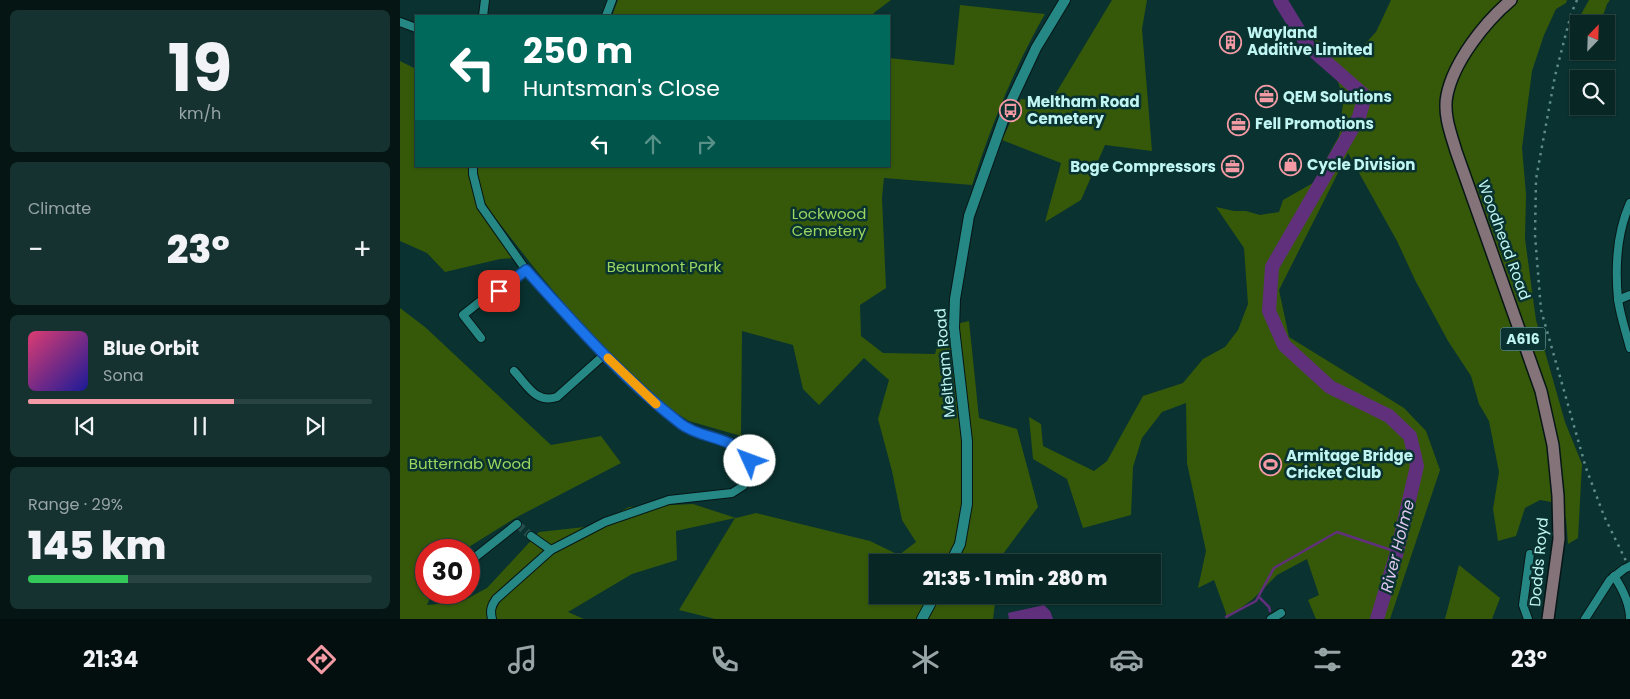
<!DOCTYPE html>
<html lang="en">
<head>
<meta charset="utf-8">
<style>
  body { margin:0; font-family:Poppins,sans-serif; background:#153231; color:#f1f3f6; height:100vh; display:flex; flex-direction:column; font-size:19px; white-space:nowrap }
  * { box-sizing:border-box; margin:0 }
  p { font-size:16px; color:#98a5a6 }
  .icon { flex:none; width:28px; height:28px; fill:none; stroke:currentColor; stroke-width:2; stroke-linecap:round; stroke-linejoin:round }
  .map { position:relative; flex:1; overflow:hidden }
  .details { display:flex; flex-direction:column; gap:10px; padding:10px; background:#041514; width:400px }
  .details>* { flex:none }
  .banner { position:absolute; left:15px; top:15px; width:475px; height:152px; border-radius:0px; box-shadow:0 1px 4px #0004,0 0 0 1px #284341; background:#00695c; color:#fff; overflow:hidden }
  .needle { width:32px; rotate:23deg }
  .buttons { position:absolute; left:1170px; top:15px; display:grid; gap:10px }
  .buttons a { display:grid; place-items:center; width:45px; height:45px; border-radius:0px; background:#072624; box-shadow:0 1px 4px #0004,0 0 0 1px #284341; font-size:25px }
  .speed { position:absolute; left:15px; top:539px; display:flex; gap:10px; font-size:25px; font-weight:700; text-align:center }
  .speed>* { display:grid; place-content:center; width:65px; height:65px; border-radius:50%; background:#072624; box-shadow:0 1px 4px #0004,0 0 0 1px #284341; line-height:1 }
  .speed .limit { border:8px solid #d22; background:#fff; color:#111 }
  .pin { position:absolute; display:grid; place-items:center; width:42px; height:42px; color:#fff; margin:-21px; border-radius:10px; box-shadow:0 2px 8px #0006 }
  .me { position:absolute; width:55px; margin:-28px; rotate:313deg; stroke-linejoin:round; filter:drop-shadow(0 0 4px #0008) }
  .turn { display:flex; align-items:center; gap:18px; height:105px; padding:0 25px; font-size:22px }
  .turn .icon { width:65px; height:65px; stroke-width:2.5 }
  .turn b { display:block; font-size:35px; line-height:42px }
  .lanes { display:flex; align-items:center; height:48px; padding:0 25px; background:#0003; justify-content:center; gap:25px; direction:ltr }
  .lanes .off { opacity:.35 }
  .big { font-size:38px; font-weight:800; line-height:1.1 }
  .details .tile { flex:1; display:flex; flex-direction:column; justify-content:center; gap:8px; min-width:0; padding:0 18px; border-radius:8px; background:#153231 }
  .details .dial { align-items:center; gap:0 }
  .dial b { font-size:65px; line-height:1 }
  .song { display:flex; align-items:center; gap:15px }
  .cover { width:60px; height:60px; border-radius:8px; background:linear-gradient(135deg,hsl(340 70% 55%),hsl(240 70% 35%)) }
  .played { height:5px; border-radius:2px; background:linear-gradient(90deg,#f49aa5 60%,#284341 60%) }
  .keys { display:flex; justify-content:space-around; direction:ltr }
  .heat { display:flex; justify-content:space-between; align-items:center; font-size:28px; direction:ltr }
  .charge { height:8px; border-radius:4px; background:linear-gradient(90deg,#34c759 29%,#284341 0) }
  .trip { position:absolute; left:469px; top:554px; width:292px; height:50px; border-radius:0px; background:#072624; box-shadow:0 1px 4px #0004,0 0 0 1px #284341; font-weight:800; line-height:50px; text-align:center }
  .tabs { display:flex; height:80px; justify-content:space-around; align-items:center; background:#030f0e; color:#98a5a6 }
  .tabs .icon { width:35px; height:35px }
  .tabs .current { color:#f49aa5 }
  .tabs b { font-size:22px; color:#f1f3f6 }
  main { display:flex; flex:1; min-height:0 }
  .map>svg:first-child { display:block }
  .green { fill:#365909 }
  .water { fill:#61307d }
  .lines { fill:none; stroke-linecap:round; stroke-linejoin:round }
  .stream { stroke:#61307d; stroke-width:2.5 }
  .river { stroke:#61307d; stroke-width:14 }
  .street-tunnel { stroke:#244f4d; stroke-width:8; stroke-dasharray:8 4; stroke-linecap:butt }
  .street-casing { stroke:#071616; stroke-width:10 }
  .secondary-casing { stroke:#071616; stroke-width:12 }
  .primary-casing { stroke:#071616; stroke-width:14 }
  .street { stroke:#268885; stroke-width:8 }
  .secondary { stroke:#268885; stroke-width:10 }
  .primary { stroke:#85737a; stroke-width:11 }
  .rail { stroke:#5d8c89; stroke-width:2.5; stroke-dasharray:2.5 5; stroke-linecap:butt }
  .street-bridge-casing { stroke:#071616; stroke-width:10; stroke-linecap:butt }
  .street-bridge { stroke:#268885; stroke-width:8 }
  .route-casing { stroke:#114b97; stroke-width:12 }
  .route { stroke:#1a73e8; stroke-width:9 }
  .slow { stroke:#f59e0b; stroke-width:9 }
  .labels { text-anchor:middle; stroke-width:5; stroke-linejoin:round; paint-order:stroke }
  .shield { fill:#093230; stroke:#88bab8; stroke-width:1 }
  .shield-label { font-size:14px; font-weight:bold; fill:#bff5f2 }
  .poi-label { font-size:15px; font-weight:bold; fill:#bff5f2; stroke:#093230; text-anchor:start }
  .park-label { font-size:15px; fill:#9ad661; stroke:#093230 }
  .street-label { font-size:15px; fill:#bff5f2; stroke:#093230 }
  .water-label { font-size:16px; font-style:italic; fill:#e0c6f1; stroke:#093230 }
</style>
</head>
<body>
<main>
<section class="details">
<div class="tile dial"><b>19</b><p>km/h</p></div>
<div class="tile"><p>Climate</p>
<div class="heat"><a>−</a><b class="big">23°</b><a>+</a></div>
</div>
<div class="tile">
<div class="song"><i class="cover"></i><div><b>Blue Orbit</b><p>Sona</p></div></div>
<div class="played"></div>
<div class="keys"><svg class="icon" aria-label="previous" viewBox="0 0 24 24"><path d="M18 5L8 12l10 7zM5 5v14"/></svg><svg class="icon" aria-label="pause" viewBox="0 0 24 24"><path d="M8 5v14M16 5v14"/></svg><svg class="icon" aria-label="next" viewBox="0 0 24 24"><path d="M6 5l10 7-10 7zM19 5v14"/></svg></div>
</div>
<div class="tile"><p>Range · 29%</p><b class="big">145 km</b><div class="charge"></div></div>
</section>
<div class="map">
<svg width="1230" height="619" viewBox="0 0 1230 619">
  <rect width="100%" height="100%" fill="#093230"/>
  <g class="green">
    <polygon points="218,0 491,0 475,12 471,16 212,16"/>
    <polygon points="712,0 747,0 742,29 752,151 705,145 681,200 645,222 661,163 602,140 621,99 650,103"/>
    <polygon points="991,0 1167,0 1166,3 1156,9 1144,35 1132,71 1122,148 1126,194 1125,239 1136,320 1165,422 1182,464 1178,538 1168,544 1166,519 1151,502 1140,500 1125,508 1116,536 1098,541 1093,509 1099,472 1089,421 1079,404 1071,376 1048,341 1015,280 997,241 948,153 879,290 889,337 1004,408 1026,431 1040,470 990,619 916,619 908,600 919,595 907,559 877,575 853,599 826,619 826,613 814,580 798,588 806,551 787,463 786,403 762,412 742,438 733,467 731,515 683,528 667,479 633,459 629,417 641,424 643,446 694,471 707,461 743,396 783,383 803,359 825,347 838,330 848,304 844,248 816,207 834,211 846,211 860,215 879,212 883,200 913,183 939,136 943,103 939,84 914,39 929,45 962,47 976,32"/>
    <polygon points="1189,0 1210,0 1207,4 1200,24 1179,24 1179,18"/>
    <path d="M 560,5 L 645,14 C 613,70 592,124 572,185 L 484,178 L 482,198 L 486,288 L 460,305 L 461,336 L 483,353 L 535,354 L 542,327 L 569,321 L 579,418 L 617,429 L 638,507 L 600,558 L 600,562 L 478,562 L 478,595 L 596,595 L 593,619 L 315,619 L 279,610 L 335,518 L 276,531 L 277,560 L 232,574 L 168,612 L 184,619 L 0,619 L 0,308 L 25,327 L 151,445 L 201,436 L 221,463 L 117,517 L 64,550 L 26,550 L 26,592 L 32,593 L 27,605 L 61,602 L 87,588 L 139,532 L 194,526 L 229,507 L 293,504 L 336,518 L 356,513 L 470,541 L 499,555 L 516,542 L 502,520 L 492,471 L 478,419 L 489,380 L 464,358 L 419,405 L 403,389 L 393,345 L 342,331 L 341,436 L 289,421 L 265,406 L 201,348 L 136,270 L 82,201 L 76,166 L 489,166 L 489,58 L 554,65 Z"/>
    <path d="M 0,61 L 16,69 L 16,166 L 70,166 C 69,202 94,230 115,258 L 100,259 L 45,272 L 27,253 L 0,241 Z"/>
    <polygon points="1059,565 1100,598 1092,619 1045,619"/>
  </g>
  <polygon class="water" points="644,605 650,611 653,619 609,619 608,613"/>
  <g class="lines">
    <g class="stream">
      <polyline points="859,597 869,607 870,611"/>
      <polyline points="826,617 856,601 874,568 937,532 997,552"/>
    </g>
    <polyline class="river" points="880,0 908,46 965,96 959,117 872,267 869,311 884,345 930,387 989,416 1010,436 1017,466 997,552 977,619"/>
    <polyline class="street-tunnel" points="117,524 131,536"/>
    <defs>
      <g id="street">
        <polyline points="83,16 85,0"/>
        <polyline points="206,16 212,0"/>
        <polyline points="0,22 16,28"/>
        <path d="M 73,166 L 73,174 L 81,206 L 126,270 L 204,355 L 259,406 L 284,426 L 336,446 L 346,454 L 350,461 L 350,473 L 343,486 L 332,493 L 269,500 L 205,522 L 151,550 L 96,599 C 91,606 90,611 92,619"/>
        <path d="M 1230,203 C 1217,232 1215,267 1218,299 C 1220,315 1226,332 1230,348"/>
        <polyline points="1218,300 1230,295"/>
        <polyline points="81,338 63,315 87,296 99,291 126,270"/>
        <path d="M 114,371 C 128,386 136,404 157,397 L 204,355"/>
        <polyline points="131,536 151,550"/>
        <polyline points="69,562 117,524"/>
        <path d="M 1214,576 C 1222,588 1230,604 1230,619"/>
        <polyline points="871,619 881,613"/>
        <polyline points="1128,619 1123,605 1130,554"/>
        <polyline points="1185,619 1210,580 1224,569"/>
      </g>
      <g id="secondary">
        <polyline points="551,562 560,544 567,504 567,441 554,328 555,299 569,216 606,112 636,48 665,0"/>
        <polyline points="522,619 535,595"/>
      </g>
      <path id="primary" d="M 1111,0 C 1085,22 1054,61 1047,95 C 1043,114 1051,134 1056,151 L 1141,391 L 1153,445 L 1158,496 L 1159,539 L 1148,619"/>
    </defs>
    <use href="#street" class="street-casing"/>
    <use href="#secondary" class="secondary-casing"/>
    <use href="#primary" class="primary-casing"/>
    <use href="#street" class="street"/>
    <use href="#secondary" class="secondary"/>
    <use href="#primary" class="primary"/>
    <polyline class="rail" points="1177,0 1171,14 1155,76 1136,179 1135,235 1141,310 1186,468 1204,516 1230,569"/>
    <defs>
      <polyline id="street-bridge" points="1224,569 1230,566"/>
    </defs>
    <use href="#street-bridge" class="street-bridge-casing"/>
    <use href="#street-bridge" class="street-bridge"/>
  </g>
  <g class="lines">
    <defs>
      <path id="route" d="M 99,291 L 126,270 C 175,324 223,379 281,424 C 302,440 336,436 350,461"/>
    </defs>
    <use href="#route" class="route-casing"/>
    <use href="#route" class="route"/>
    <polyline class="slow" points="208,358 256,404"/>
  </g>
  <defs>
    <symbol id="building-ring" viewBox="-11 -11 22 22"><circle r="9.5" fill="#093230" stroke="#f49aa5" stroke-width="1.5"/><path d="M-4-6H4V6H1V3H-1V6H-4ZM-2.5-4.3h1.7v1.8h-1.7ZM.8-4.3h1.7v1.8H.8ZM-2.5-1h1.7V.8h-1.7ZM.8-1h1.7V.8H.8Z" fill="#f49aa5"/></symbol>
    <symbol id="office-ring" viewBox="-11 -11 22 22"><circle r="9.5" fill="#093230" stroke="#f49aa5" stroke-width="1.5"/><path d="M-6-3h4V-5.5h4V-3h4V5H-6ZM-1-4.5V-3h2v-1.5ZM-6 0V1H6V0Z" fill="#f49aa5"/></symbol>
    <symbol id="bus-ring" viewBox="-11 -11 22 22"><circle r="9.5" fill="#093230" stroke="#f49aa5" stroke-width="1.5"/><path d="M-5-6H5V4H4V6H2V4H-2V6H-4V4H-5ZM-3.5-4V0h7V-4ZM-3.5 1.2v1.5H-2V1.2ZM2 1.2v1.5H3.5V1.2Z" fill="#f49aa5"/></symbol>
    <symbol id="shop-ring" viewBox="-11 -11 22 22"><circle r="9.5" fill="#093230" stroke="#f49aa5" stroke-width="1.5"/><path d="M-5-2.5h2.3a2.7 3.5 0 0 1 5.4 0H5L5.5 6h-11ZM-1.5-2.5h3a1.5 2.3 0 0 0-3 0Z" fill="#f49aa5"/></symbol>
    <symbol id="stadium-ring" viewBox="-11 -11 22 22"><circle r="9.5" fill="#093230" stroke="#f49aa5" stroke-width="1.5"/><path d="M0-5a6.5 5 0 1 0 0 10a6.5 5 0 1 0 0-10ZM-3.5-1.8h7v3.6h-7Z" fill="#f49aa5"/></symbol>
  </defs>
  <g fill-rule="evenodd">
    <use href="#building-ring" x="818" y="30" width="25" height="25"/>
    <use href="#office-ring" x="854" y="84" width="25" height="25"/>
    <use href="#bus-ring" x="598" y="98" width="25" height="25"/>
    <use href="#office-ring" x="826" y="112" width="25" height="25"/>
    <use href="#shop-ring" x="878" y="152" width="25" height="25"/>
    <use href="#office-ring" x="820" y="154" width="25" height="25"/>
    <use href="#stadium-ring" x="858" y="452" width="25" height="25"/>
  </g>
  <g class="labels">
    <rect class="shield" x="1100.5" y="327.5" width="45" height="23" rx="4"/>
    <g class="shield-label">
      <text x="1123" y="344">A616</text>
    </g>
    <g class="poi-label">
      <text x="847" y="38">Wayland<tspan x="847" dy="17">Additive Limited</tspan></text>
      <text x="883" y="102">QEM Solutions</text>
      <text x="627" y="107">Meltham Road<tspan x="627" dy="17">Cemetery</tspan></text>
      <text x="855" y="129">Fell Promotions</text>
      <text x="907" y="170">Cycle Division</text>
      <text x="816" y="172" text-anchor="end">Boge Compressors</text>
      <text x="886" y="461">Armitage Bridge<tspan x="886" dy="17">Cricket Club</tspan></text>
    </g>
    <g class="park-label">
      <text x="429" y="219">Lockwood<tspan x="429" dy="17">Cemetery</tspan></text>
      <text x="264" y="272">Beaumont Park</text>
      <text x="70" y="469">Butternab Wood</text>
    </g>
    <g class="street-label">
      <text transform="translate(1104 240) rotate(70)" y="5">Woodhead Road</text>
      <text transform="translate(545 363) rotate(-95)" y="5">Meltham Road</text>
      <text transform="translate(1139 562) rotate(-85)" y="5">Dodds Royd</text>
    </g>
    <g class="water-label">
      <text transform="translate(997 546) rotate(-76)" y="6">River Holme</text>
    </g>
  </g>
</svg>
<div class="buttons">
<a><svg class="needle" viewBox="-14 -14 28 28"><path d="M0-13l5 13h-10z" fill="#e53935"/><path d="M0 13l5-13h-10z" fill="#98a5a6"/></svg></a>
<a><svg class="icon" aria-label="search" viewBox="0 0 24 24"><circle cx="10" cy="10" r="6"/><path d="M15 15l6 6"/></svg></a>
</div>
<div class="speed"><div class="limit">30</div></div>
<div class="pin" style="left:99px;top:291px;background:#d93025"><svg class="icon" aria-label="arrive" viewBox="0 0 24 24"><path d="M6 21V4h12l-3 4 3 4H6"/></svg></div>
<svg class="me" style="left:350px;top:461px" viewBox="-20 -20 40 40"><circle r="19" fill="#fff"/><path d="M0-13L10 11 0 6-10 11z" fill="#1a73e8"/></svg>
<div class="trip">21:35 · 1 min · 280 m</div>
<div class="banner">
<div class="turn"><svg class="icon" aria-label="left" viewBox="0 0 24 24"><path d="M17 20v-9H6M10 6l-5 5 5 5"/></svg><div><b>250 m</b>Huntsman's Close</div></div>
<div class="lanes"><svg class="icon" aria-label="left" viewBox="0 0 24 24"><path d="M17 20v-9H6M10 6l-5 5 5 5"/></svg><svg class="icon off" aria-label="ahead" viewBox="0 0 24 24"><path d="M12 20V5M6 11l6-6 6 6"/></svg><svg class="icon off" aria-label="right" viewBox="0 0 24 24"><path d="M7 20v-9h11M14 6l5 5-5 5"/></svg></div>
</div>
</div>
</main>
<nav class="tabs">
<b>21:34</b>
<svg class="icon current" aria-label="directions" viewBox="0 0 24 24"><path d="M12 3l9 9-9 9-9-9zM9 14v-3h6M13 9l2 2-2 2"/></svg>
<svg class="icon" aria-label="music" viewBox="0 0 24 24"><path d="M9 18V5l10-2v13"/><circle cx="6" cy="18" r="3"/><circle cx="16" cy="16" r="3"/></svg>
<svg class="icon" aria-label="phone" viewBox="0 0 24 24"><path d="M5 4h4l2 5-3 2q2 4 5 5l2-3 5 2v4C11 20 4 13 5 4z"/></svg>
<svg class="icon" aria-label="climate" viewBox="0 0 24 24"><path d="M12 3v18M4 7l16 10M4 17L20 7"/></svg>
<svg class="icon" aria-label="car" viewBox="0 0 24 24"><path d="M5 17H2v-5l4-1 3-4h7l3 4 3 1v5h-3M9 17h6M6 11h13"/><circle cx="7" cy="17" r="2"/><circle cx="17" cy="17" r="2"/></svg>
<svg class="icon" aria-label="filters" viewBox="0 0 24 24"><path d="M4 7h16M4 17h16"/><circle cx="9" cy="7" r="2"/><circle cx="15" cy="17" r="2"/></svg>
<b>23°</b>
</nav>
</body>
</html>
